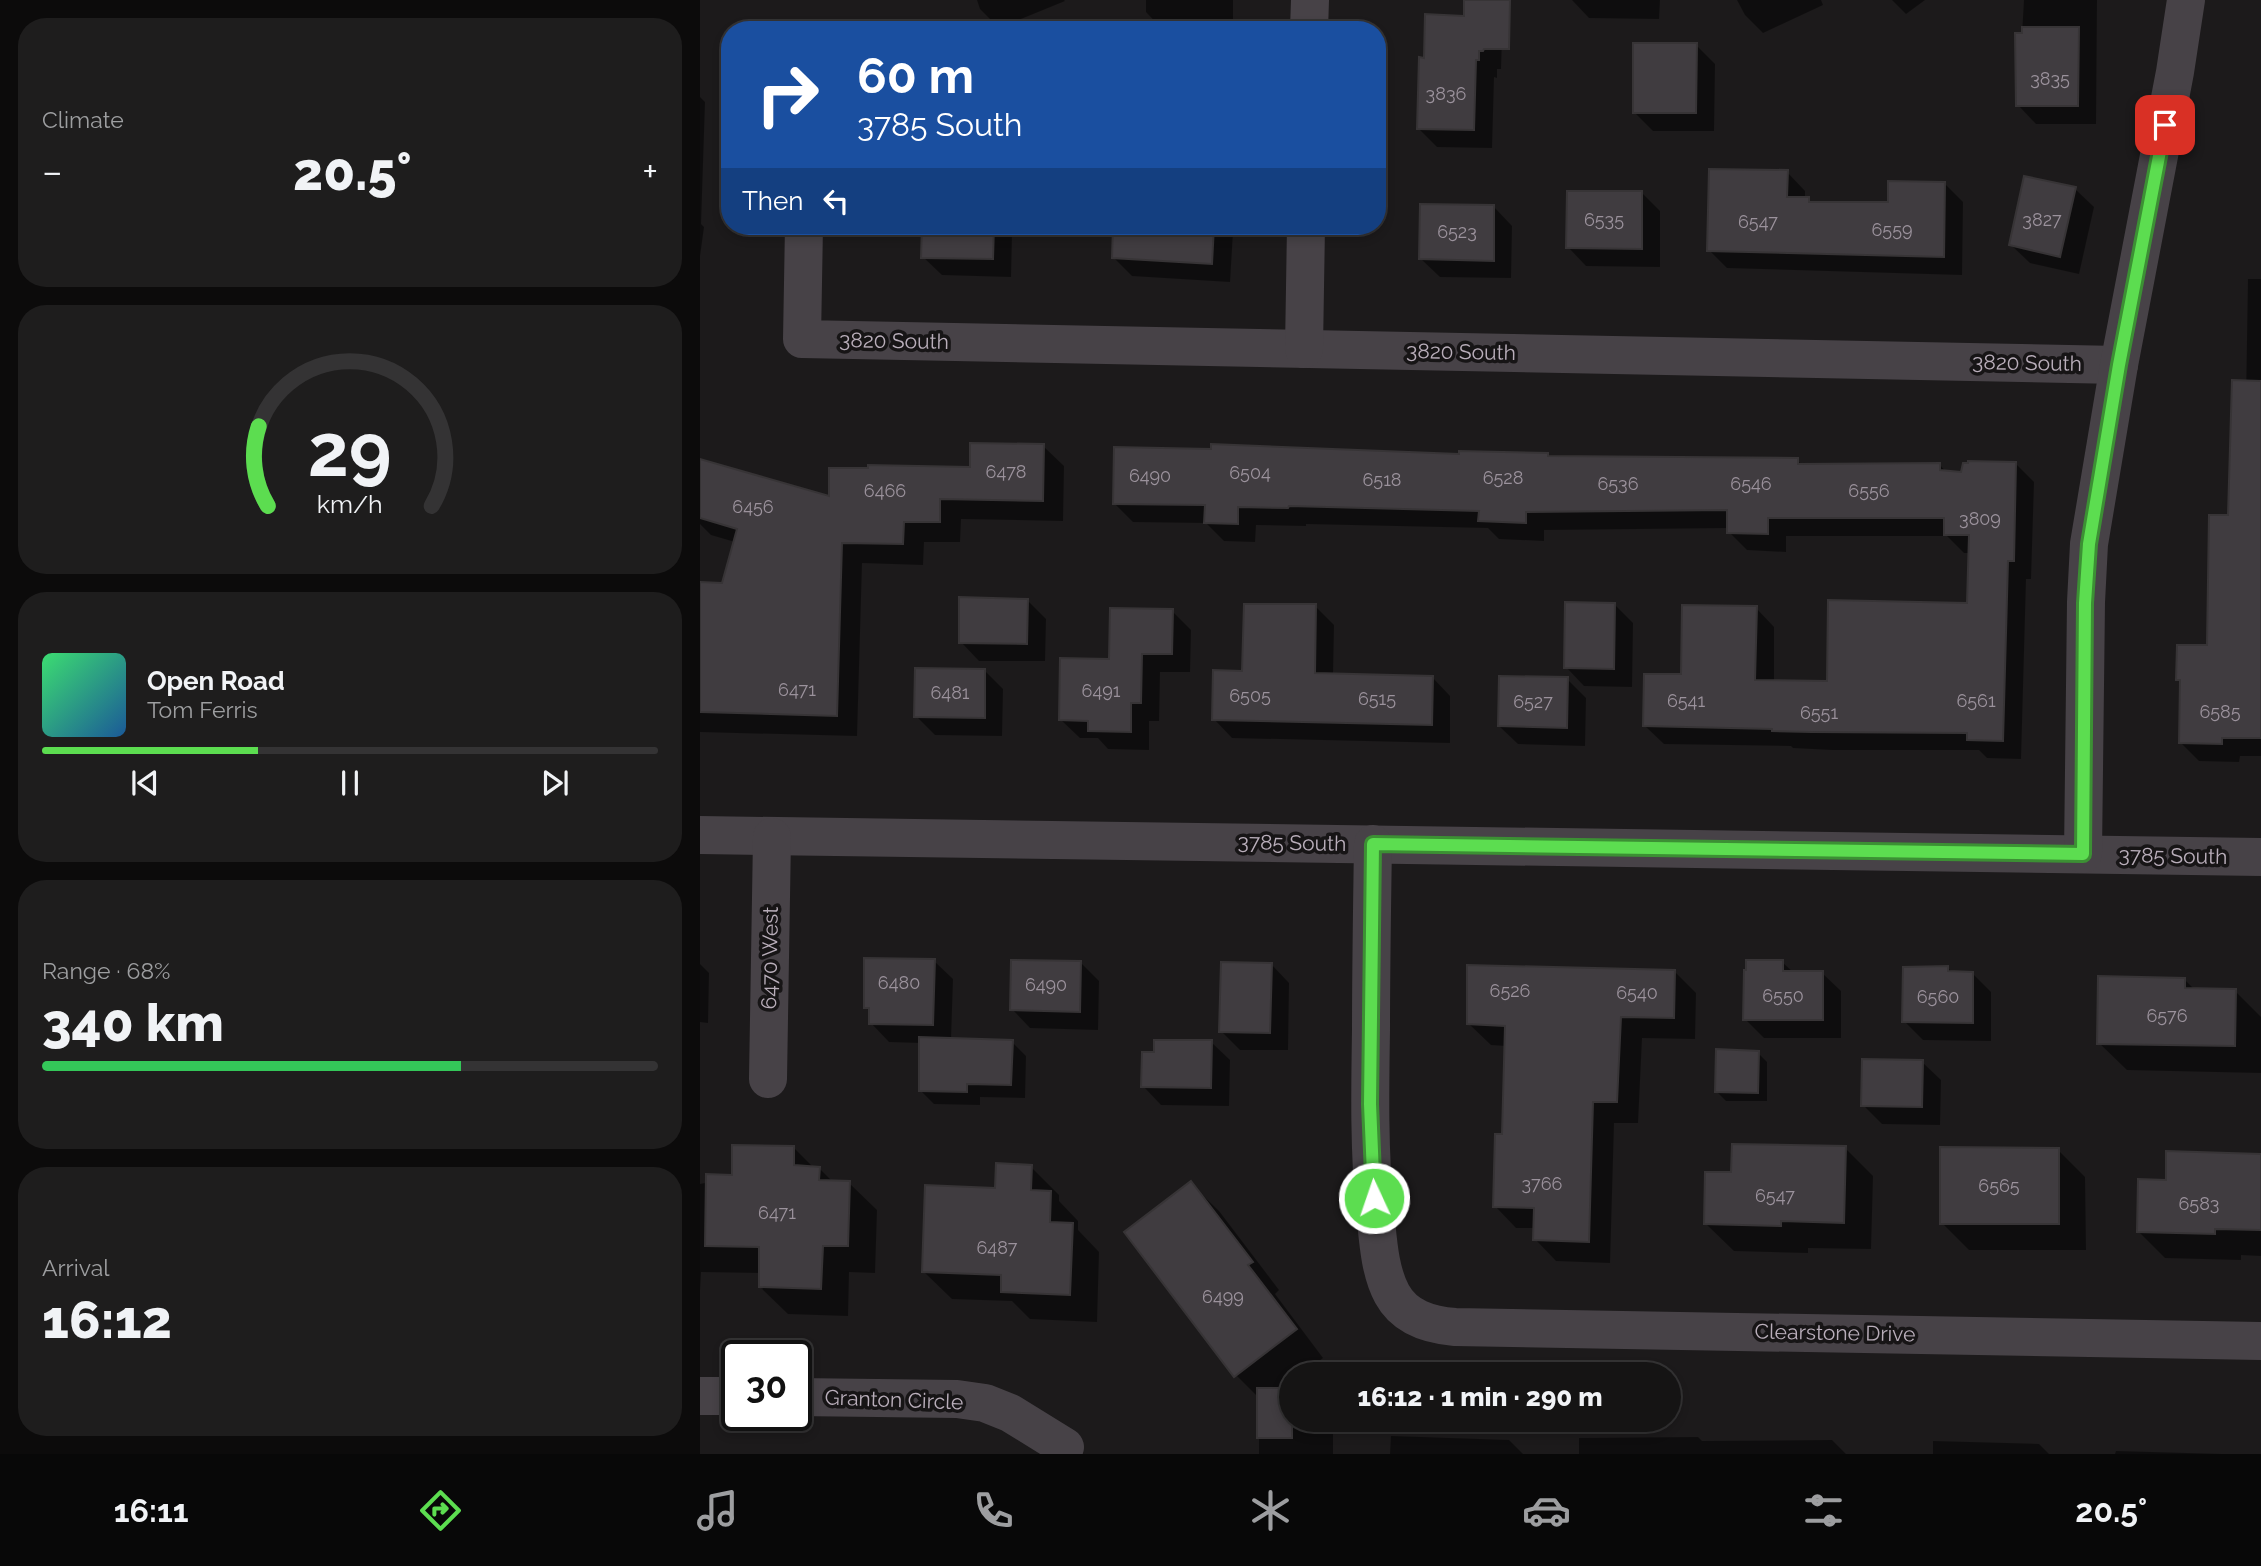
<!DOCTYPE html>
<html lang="en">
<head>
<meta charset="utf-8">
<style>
  body { margin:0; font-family:Raleway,sans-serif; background:#1e1d1d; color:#f1f3f6; height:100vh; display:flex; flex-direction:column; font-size:26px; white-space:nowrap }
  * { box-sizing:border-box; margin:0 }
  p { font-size:23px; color:#9d9ea0 }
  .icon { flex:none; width:38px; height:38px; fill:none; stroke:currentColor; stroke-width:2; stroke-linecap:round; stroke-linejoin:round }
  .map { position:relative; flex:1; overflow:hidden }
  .panel { display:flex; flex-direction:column; gap:18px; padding:18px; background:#0c0b0b; width:700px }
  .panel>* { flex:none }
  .banner { position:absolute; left:21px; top:21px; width:665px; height:214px; border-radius:28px; box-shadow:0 4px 10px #0003,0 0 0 2px #343334; background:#1a4fa0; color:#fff; overflow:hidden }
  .speed { position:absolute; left:21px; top:1340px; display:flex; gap:14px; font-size:35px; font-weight:700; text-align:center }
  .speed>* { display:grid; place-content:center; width:91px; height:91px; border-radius:50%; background:#151414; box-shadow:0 4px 10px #0003,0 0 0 2px #343334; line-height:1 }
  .speed .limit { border:4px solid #111; border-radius:10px; background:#fff; color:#111 }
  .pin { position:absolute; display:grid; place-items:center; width:60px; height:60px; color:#fff; margin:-30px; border-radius:14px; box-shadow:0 4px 10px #0006 }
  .me { position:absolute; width:77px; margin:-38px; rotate:357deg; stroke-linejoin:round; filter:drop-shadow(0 0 5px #0008) }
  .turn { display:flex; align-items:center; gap:24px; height:147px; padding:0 21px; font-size:32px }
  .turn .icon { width:91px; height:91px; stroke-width:2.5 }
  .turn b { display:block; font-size:49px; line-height:60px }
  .then { display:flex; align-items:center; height:66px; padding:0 21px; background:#0003; gap:14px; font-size:26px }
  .big { font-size:52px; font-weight:800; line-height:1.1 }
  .panel .tile { flex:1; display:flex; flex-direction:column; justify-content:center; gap:10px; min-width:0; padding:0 24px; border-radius:28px; background:#1e1d1d }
  .panel .dial { align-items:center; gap:0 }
  .dial svg { height:182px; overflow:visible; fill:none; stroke:#343334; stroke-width:7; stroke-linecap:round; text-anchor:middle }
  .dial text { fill:#f1f3f6; stroke:none }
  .song { display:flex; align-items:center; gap:21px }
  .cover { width:84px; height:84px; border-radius:10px; background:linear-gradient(135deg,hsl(140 70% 55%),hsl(210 70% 35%)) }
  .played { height:7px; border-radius:4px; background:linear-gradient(90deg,#5cdd50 35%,#343334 35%) }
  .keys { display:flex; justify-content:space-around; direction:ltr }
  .heat { display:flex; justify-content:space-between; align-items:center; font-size:38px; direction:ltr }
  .charge { height:10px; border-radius:5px; background:linear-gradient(90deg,#34c759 68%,#343334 0) }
  .trip { position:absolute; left:579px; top:1362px; width:402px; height:70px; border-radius:35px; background:#151414; box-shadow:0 4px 10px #0003,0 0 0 2px #343334; font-weight:800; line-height:70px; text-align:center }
  .menu { display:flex; height:112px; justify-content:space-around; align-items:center; background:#080808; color:#9d9ea0 }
  .menu .icon { width:49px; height:49px }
  .menu .active { color:#5cdd50 }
  .menu b { font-size:32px; color:#f1f3f6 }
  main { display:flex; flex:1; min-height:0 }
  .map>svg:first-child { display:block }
  .shadow { fill:#0007 }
  .building { fill:#403c40; stroke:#373436; stroke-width:2 }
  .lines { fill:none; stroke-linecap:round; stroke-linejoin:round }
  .minor { stroke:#474247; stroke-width:38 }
  .route-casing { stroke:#3c9034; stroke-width:18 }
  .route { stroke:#5cdd50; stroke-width:12 }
  .labels { text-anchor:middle; stroke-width:7; stroke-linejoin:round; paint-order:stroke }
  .number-label { font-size:18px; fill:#9b929c }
  .street-label { font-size:21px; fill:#b9aeba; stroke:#171516 }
</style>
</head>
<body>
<main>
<section class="panel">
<div class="tile"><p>Climate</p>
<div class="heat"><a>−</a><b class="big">20.5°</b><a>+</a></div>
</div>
<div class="tile dial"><svg viewBox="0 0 100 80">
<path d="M14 69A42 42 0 1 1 86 69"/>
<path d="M14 69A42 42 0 0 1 10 34" stroke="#5cdd50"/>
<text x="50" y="56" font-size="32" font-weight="700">29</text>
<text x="50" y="72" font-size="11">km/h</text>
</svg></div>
<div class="tile">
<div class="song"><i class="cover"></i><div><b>Open Road</b><p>Tom Ferris</p></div></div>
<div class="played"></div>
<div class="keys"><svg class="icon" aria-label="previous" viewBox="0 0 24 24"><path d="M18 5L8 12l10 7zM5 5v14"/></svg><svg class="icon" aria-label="pause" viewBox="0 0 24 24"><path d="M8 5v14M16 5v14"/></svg><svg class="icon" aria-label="next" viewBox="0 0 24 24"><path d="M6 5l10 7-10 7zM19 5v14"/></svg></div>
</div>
<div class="tile"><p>Range · 68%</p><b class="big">340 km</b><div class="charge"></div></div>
<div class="tile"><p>Arrival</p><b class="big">16:12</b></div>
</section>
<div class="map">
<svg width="1561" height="1454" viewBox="0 0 1561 1454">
  <rect width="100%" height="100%" fill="#1c1a1b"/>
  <g class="shadow">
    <polygon points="277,0 364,0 365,1 299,28 280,9"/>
    <polygon points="446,0 533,0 533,30 463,30 446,12"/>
    <polygon points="872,0 960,0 959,19 889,18"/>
    <polygon points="1037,0 1121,0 1123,5 1063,33 1045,15"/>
    <polygon points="1192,0 1225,0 1206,14"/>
    <polygon points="1324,0 1397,0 1396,124 1336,124 1318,105"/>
    <polygon points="802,37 801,69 797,69 797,78 794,77 792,148 737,147 719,129 726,60"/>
    <polygon points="996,45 1015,64 1014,131 953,131 934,112"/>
    <polygon points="0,97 5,102 1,224 4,227 0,256"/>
    <polygon points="1087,172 1105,191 1105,199 1113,203 1190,204 1245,184 1263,202 1262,275 1027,268 1009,250"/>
    <polygon points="1375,189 1394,207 1379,274 1330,263 1311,245"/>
    <polygon points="942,193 960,211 960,267 886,266 868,247"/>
    <polygon points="794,207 812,226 811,278 740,277 721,259"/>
    <polygon points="224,226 363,226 363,235 312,234 311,277 242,275 223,257"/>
    <polygon points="415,226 526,226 533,232 530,282 432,276 413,257"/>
    <polygon points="1548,279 1561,279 1561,756 1540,756 1539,762 1499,761 1481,743 1482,683 1478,679 1509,647 1546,401"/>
    <polygon points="343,446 364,466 363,521 261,519 260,542 224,542 223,565 162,563 157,736 0,732 0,584 24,585 35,542 11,535 0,524 0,482 130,499 272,469"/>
    <polygon points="847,455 850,458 1097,460 1102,465 1240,465 1247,473 1262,474 1316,464 1334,482 1331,579 1326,579 1321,759 1287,758 1279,750 1132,750 1093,748 1091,746 964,744 945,726 983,676 1056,608 1074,627 1074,682 1129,682 1268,605 1270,553 1264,553 1247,536 1086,536 1086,552 1047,550 1029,532 1029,528 844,530 844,541 799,539 788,528 606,524 606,526 556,525 555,542 524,541 506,523 433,522 414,503 760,456"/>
    <polygon points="327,600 346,619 345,661 279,661 261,642"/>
    <polygon points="914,604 933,623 932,687 884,686 866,667"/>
    <polygon points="615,606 634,625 633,675 732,677 750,696 750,743 532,738 514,719 544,673"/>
    <polygon points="472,611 491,630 490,672 460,672 459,721 449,721 449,750 408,749 398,738 380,738 361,720 410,661"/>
    <polygon points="285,671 303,689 302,736 235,735 216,716"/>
    <polygon points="867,679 886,698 885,746 818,744 799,726"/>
    <polygon points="234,961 253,979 251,1039 312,1042 326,1056 325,1098 280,1097 280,1105 234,1104 220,1090 221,1043 189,1042 171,1023 171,1012 165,1007"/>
    <polygon points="1082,962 1094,973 1122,973 1141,991 1141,1038 1064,1038 1045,1019"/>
    <polygon points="381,963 399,981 398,1030 330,1028 312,1009"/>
    <polygon points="0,964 9,973 8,1023 0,1022"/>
    <polygon points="571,964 589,983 588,1050 540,1050 521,1031"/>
    <polygon points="1247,967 1253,973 1272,973 1291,992 1291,1041 1223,1040 1204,1021"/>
    <polygon points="974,971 996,993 995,1039 942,1038 938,1123 914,1123 910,1263 856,1261 835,1239 835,1228 816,1228 795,1206 804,1136 806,1046 791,1045 769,1024"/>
    <polygon points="1485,980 1495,990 1535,991 1561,1017 1561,1073 1427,1070 1399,1043"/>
    <polygon points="511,1042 530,1060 529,1106 461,1105 443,1086 456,1054"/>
    <polygon points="1058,1053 1067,1062 1067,1101 1026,1101 1017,1092"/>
    <polygon points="1222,1062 1241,1080 1240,1125 1182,1124 1163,1105"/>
    <polygon points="94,1148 114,1168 119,1168 133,1182 149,1183 177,1210 175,1273 149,1272 148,1316 88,1314 60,1287 61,1273 1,1272 0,1290 0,1184 33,1177"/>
    <polygon points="1145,1148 1173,1176 1171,1249 1108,1248 1108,1253 1034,1251 1006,1224 1032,1174"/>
    <polygon points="1358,1150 1385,1177 1386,1250 1269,1250 1242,1223"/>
    <polygon points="1561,1155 1561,1256 1541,1255 1541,1260 1465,1258 1438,1231 1467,1182"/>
    <polygon points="331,1167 359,1195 359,1201 378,1221 378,1230 399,1252 397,1322 330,1319 312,1301 252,1299 224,1272 296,1189"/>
    <polygon points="491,1184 519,1211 579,1290 575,1294 623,1358 602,1374 592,1374 592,1381 580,1390 592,1419 633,1419 633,1454 559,1454 559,1398 536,1375"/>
    <polygon points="691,1436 809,1440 823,1454 690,1454"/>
    <polygon points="998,1437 1002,1441 1132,1440 1146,1454 879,1454 879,1438"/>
    <polygon points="1233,1441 1339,1444 1349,1454 1233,1454"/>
    <polygon points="1416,1451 1522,1454 1415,1454"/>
  </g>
  <g class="building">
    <polygon points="764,0 810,0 809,49 784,49 783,51 779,51 779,60 776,60 774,130 717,129 719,57 724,58 725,14 764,16"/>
    <polygon points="1322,27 1379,27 1378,106 1316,106 1315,33 1322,33"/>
    <polygon points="933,43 997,43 996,113 933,113"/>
    <polygon points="1009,169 1088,170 1087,197 1109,197 1109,202 1188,202 1188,181 1245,182 1244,257 1007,251"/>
    <polygon points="1324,176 1376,187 1360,257 1309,245"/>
    <polygon points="867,191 942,191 942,249 866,248"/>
    <polygon points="720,204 794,205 794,261 719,259"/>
    <polygon points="222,226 294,226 293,259 221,258"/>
    <polygon points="413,226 514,226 512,264 412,258"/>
    <polygon points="1532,380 1561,381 1561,738 1522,738 1522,744 1479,743 1480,680 1476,680 1477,645 1507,645 1509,515 1528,515"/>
    <polygon points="270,443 344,444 343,501 240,499 240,522 204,522 203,544 142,543 137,716 0,712 0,582 22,583 37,529 0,518 0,459 129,496 129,468 168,468 168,465 270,467"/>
    <polygon points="511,444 759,454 759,451 848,453 848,456 1098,458 1098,464 1240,463 1240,470 1261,472 1263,463 1268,463 1268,461 1316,462 1314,561 1308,561 1303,741 1267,740 1267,733 1112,732 1072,731 1072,729 943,726 944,674 981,674 982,605 1057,606 1055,680 1127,681 1128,600 1267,603 1269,535 1244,535 1244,518 1068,518 1068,534 1027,533 1027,510 826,512 826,523 778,521 779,511 589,506 588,508 538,507 538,524 504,523 505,505 413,504 414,447 511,449"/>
    <polygon points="259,597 328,599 327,644 259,643"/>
    <polygon points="865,602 915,603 914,669 864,668"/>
    <polygon points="544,604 616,604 615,673 733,676 732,725 512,720 513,670 542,671"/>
    <polygon points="410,608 473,609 472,654 442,654 441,703 431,703 431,732 388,731 388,721 359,720 360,658 409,659"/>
    <polygon points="215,668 285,669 285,718 214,717"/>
    <polygon points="799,676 868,677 867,728 798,726"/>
    <polygon points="164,958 235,959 233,1025 169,1024 169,1008 164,1008"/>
    <polygon points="311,960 381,961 380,1012 310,1010"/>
    <polygon points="1046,960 1083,960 1083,971 1123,971 1123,1020 1043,1020 1044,970 1046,970"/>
    <polygon points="521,962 572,963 570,1033 519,1032"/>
    <polygon points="767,965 975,970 974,1018 921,1017 917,1102 893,1102 889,1242 833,1240 834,1208 793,1207 795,1134 802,1134 805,1026 767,1024"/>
    <polygon points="1248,966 1248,971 1273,972 1273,1023 1202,1022 1203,967"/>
    <polygon points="1398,976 1485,978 1485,988 1536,989 1535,1046 1397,1044"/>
    <polygon points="219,1037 313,1040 311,1085 267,1084 267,1092 219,1091"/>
    <polygon points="454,1040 512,1040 511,1088 441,1087 442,1052 454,1052"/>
    <polygon points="1016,1049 1059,1051 1058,1093 1015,1092"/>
    <polygon points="1162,1059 1223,1060 1222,1107 1161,1106"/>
    <polygon points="1032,1144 1146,1146 1144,1223 1081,1221 1081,1226 1004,1224 1005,1172 1031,1172"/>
    <polygon points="32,1145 94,1146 94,1165 120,1167 119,1180 150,1181 148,1246 123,1246 121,1289 59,1287 59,1247 5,1246 6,1174 32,1175"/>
    <polygon points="1240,1147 1359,1148 1359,1224 1240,1224"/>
    <polygon points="1466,1151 1561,1154 1561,1230 1515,1229 1515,1234 1437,1232 1438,1179 1466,1180"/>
    <polygon points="296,1163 332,1165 331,1190 351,1191 350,1222 373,1223 370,1295 301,1292 301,1275 222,1272 225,1185 295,1188"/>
    <polygon points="491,1181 553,1262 548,1265 597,1329 534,1377 424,1232"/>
    <rect x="557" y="1388" width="35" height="50"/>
  </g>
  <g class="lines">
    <g class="minor">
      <polyline points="609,30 610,0"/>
      <polyline points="104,226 102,339 1419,365"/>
      <polyline points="604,349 606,226"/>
      <polyline points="0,835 1561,857"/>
      <path d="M 673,844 C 672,906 671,968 671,1030 C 670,1091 669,1151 675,1211 C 678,1238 679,1270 692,1294 C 705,1318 730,1325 755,1327 L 1561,1341"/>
      <polyline points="1383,854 1386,602 1389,544 1419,365 1475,72 1486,0"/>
      <polyline points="68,1079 72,837"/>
      <polyline points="0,1396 37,1396"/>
      <polyline points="96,1397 257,1399 285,1403 310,1413 365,1447"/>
    </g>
  </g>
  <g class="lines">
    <defs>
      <polyline id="route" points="674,1198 670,1104 673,844 1383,854 1385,603 1389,544 1419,365 1465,125"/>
    </defs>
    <use href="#route" class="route-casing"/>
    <use href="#route" class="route"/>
  </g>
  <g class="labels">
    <g class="number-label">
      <text x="1350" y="85">3835</text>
      <text x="746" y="100">3836</text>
      <text x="904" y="226">6535</text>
      <text x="1342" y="226">3827</text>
      <text x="1058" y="228">6547</text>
      <text x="1192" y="236">6559</text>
      <text x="757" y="238">6523</text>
      <text x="306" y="478">6478</text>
      <text x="550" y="479">6504</text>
      <text x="450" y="482">6490</text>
      <text x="803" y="484">6528</text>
      <text x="682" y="486">6518</text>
      <text x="918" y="490">6536</text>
      <text x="1051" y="490">6546</text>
      <text x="185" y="497">6466</text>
      <text x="1169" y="497">6556</text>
      <text x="53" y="513">6456</text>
      <text x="1280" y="525">3809</text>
      <text x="97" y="696">6471</text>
      <text x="401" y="697">6491</text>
      <text x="250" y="699">6481</text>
      <text x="550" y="702">6505</text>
      <text x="677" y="705">6515</text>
      <text x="986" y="707">6541</text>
      <text x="1276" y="707">6561</text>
      <text x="833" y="708">6527</text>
      <text x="1520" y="718">6585</text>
      <text x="1119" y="719">6551</text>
      <text x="199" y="989">6480</text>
      <text x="346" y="991">6490</text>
      <text x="810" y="997">6526</text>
      <text x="937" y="999">6540</text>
      <text x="1083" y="1002">6550</text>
      <text x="1238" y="1003">6560</text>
      <text x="1467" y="1022">6576</text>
      <text x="842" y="1190">3766</text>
      <text x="1299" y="1192">6565</text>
      <text x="1075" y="1202">6547</text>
      <text x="1499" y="1210">6583</text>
      <text x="77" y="1219">6471</text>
      <text x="297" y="1254">6487</text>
      <text x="523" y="1303">6499</text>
    </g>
    <g class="street-label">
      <text transform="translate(194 341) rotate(1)" y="7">3820 South</text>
      <text transform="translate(761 352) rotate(1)" y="7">3820 South</text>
      <text transform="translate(1327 363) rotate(1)" y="7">3820 South</text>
      <text transform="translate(592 843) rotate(1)" y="7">3785 South</text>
      <text transform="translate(1473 856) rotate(1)" y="7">3785 South</text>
      <text transform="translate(70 958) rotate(-89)" y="7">6470 West</text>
      <text transform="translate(1135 1333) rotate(1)" y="7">Clearstone Drive</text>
      <text transform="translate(194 1400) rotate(2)" y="7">Granton Circle</text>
    </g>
  </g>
</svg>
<div class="speed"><div class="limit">30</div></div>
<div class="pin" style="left:1465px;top:125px;background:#d93025"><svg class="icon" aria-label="arrive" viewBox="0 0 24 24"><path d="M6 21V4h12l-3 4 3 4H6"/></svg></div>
<svg class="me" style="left:674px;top:1198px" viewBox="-20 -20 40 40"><circle r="17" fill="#5cdd50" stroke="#fff" stroke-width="3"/><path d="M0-11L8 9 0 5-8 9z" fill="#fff"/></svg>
<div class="trip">16:12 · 1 min · 290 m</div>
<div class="banner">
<div class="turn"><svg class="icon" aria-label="right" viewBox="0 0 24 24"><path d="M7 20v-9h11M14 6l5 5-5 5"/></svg><div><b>60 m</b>3785 South</div></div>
<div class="then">Then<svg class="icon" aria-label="left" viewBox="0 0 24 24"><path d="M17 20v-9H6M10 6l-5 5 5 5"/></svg></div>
</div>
</div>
</main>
<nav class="menu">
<b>16:11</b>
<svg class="icon active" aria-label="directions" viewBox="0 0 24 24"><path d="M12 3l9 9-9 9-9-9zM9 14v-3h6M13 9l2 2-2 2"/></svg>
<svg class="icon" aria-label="music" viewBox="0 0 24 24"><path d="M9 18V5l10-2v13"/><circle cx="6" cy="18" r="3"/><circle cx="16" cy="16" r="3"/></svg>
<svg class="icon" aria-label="phone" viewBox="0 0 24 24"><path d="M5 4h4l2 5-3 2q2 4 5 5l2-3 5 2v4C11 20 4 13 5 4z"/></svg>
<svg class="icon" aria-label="climate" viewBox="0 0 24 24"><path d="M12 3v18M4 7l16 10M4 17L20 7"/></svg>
<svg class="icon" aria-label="car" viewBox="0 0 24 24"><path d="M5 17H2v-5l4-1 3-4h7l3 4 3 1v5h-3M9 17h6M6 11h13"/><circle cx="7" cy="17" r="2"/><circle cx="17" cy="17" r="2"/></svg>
<svg class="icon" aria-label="filters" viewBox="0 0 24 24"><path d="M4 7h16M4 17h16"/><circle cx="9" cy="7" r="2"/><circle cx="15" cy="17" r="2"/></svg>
<b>20.5°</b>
</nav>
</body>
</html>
